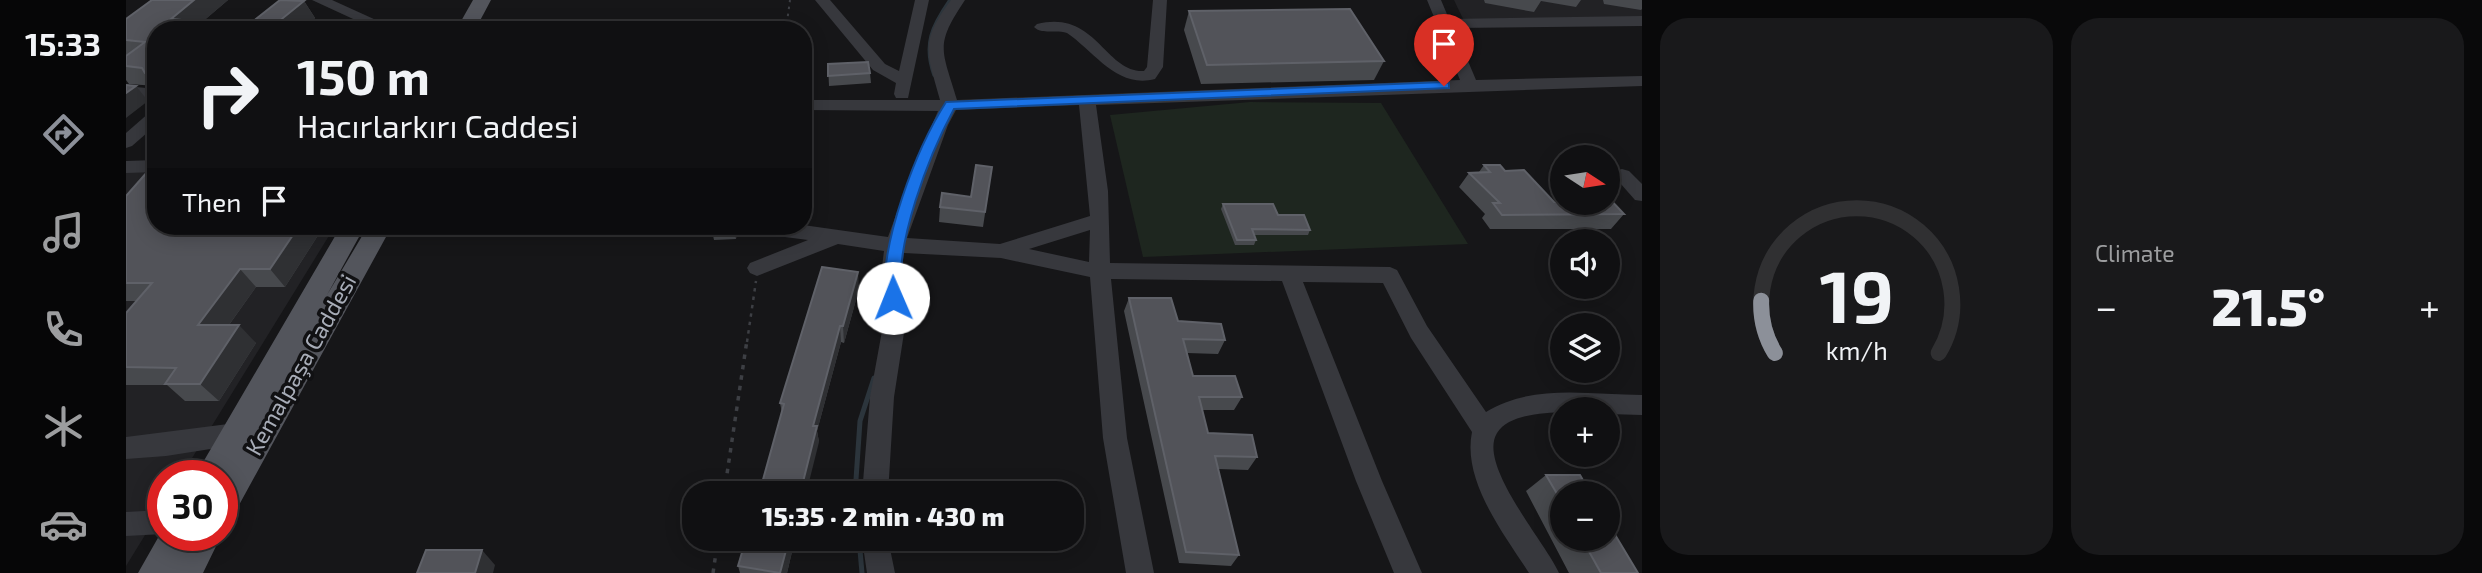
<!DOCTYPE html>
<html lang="en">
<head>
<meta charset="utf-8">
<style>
  body { margin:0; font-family:"Exo 2",sans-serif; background:#19191b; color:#f1f3f6; height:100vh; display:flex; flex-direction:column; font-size:26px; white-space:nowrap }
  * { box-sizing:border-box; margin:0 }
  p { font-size:23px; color:#9c9d9f }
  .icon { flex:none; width:38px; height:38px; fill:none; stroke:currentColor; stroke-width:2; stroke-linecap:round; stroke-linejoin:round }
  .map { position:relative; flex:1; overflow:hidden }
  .sheet { display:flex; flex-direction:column; gap:18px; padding:18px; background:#09090a; width:840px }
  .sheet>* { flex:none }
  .top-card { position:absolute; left:21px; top:21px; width:665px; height:214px; border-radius:28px; box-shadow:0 4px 18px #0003,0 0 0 2px #303032; background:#101012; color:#f1f3f6; overflow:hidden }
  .needle { width:46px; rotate:102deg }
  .buttons { position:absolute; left:1424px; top:145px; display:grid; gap:14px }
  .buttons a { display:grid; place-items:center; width:70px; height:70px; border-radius:50%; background:#101012; box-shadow:0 4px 18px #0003,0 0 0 2px #303032; font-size:35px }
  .speed { position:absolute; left:21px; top:460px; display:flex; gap:14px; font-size:35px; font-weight:700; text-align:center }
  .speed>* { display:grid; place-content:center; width:91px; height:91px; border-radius:50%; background:#101012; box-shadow:0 4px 18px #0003,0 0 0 2px #303032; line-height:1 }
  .speed .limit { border:10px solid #d22; background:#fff; color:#111 }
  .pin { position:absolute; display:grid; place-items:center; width:60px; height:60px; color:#fff; margin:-72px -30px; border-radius:50% 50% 50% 0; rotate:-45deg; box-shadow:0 0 7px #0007 }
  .pin .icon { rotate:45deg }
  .me { position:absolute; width:77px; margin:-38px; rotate:359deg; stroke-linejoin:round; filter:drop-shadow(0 0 5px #0008) }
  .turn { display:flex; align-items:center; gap:24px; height:147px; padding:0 35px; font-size:32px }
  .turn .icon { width:91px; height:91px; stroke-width:2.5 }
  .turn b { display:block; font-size:49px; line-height:60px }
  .then { display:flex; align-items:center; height:66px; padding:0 35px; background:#0003; gap:14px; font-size:26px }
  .big { font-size:52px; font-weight:800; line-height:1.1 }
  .sheet .card { flex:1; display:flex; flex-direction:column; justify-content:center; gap:10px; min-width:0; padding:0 24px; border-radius:28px; background:#19191b }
  .sheet .dial { align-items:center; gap:0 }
  .dial svg { height:182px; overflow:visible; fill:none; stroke:#303032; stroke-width:7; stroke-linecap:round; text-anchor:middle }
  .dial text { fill:#f1f3f6; stroke:none }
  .heat { display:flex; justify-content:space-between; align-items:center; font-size:38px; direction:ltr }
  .sheet .tiles { flex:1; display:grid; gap:18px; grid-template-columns:repeat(2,1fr) }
  .trip { position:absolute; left:556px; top:481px; width:402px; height:70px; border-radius:28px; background:#101012; box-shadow:0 4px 18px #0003,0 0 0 2px #303032; font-weight:800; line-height:70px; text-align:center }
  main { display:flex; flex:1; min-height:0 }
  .tabs { display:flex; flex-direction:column; width:126px; justify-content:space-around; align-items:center; background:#060607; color:#9c9d9f }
  .tabs .icon { width:49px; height:49px }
  .tabs .active { color:#8c9099 }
  .tabs b { font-size:32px; color:#f1f3f6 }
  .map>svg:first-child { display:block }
  .built { fill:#222225 }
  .green { fill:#1e261f }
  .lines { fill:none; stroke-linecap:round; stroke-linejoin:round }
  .stream-far2 { stroke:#2c353c; stroke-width:3.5 }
  .stream-far1 { stroke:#2c353c; stroke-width:4.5 }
  .stream { stroke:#2c353c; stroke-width:5 }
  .path-far2 { stroke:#3d3f44; stroke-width:2; stroke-dasharray:2.5 4.5; stroke-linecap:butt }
  .path-far1 { stroke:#3d3f44; stroke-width:2.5; stroke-dasharray:3.5 5; stroke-linecap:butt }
  .path { stroke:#3d3f44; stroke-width:3.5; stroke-dasharray:4.5 6; stroke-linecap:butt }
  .minor { fill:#37383d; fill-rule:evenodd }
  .major { fill:#53555c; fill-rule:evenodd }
  .wall { fill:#47494d }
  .shaded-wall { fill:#2f3033 }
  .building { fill:#525359; stroke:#5f6168; stroke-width:2 }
  .route { fill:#1a73e8; stroke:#114b97; stroke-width:2 }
  .labels { text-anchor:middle; stroke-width:7; stroke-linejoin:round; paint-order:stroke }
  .street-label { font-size:23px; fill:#a8adb8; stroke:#111113 }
</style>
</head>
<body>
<main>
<nav class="tabs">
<b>15:33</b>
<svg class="icon active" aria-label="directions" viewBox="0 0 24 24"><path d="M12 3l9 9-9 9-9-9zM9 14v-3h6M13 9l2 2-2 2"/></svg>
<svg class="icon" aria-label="music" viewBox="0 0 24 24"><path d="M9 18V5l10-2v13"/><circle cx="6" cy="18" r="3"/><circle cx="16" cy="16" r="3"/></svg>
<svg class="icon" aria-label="phone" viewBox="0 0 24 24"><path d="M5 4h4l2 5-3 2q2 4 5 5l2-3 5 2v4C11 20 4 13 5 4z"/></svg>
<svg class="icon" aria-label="climate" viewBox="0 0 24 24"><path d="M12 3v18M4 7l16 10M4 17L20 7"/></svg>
<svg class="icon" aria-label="car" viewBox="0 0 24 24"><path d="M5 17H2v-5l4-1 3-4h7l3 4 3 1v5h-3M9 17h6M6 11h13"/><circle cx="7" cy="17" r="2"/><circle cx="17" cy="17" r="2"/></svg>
</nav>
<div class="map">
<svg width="1516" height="573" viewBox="0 0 1516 573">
  <rect width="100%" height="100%" fill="#161618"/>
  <g class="built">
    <polygon points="1328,0 1516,0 1516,17 1338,21"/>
    <polygon points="0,167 30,167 30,226 209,226 55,476 37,476 37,506 0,566"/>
  </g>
  <polygon class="green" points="1124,102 1255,103 1342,244 1017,257 984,115"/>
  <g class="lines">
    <path class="stream-far2" d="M 808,75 C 797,44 806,26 824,0"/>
    <polyline class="stream-far1" points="757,309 757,328"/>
    <g class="stream">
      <polyline points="729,494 734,421 748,378"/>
      <polyline points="733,539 736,573"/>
    </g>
    <polyline class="path-far2" points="660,30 664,0"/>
    <polyline class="path-far1" points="621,342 630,281"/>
    <g class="path">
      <polyline points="598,494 621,340"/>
      <polyline points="587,573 592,539"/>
    </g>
    <g class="minor">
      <polygon points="186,0 206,0 272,30 251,30"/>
      <polygon points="689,0 704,0 759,64 773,71 789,0 803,0 782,98 770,98 768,94 770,83 747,70"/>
      <path d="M 825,0 L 839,0 C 808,46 816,49 831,100 L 1334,80 L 1301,0 L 1315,0 L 1323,19 L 1516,16 L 1516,26 L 1328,28 L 1350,80 L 1516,76 L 1516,86 L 970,105 L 982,191 L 984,263 L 1264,267 L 1271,270 L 1301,326 L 1360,412 C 1407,383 1464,395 1516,395 L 1516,415 L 1482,414 L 1482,410 L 1437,410 L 1437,412 C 1418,413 1383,414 1371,433 C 1351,465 1420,543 1433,573 L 1403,573 C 1378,534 1336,481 1346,432 L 1285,338 L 1257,283 L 1177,282 L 1256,481 L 1296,573 L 1268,573 L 1230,481 L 1156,281 L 985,279 L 1001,438 L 1028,573 L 1000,573 L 977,438 L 964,277 L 875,258 L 778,253 L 775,275 L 780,320 L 768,397 L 762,494 L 736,494 L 744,397 L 758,320 L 755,275 L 758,251 L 712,244 L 631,276 L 624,273 L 621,268 L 624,263 L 682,240 L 636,234 L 629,232 L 626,227 L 677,225 L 762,237 L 783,179 L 812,111 L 677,110 L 677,100 L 814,100 C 801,52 793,43 825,0 ZM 953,105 L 964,216 L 874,244 L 781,238 L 822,125 L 830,110 ZM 964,230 L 963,262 L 903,249 Z"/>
      <path d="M 1027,0 L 1041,0 L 1037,67 L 1029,79 C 991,89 969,52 941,33 C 930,29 916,35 908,27 L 911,24 C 970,9 979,73 1018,71 L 1021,67 Z"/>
      <path d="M 345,15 L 350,17 L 353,20 C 343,31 331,30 318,30 Z"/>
      <polygon points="0,86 30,89 30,99 0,96"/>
      <polygon points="30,111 30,125 6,146 0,148 0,133 24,112"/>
      <polygon points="30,160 30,172 0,173 0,161"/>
      <polygon points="1496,169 1503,171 1516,184 1516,201 1509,200 1487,175 1489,171"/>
      <polygon points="110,423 119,427 122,434 119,441 110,445 40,456 0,459 0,437"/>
      <polygon points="37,510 37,534 0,536 0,512"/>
      <polygon points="736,539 762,539 769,573 741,573"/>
    </g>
    <g class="major">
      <polygon points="347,0 365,0 349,30 330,30"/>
      <polygon points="215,226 239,226 201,295 242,226 266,226 107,516 96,520 96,476 69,476"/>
      <polygon points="37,529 37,536 95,536 77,573 12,573"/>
    </g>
  </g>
  <g class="wall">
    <polygon points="26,0 102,0 76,22 121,26 178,1 189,18 180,26 30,30 30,86 3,84 0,80 0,19"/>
    <polygon points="1358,0 1455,0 1450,7 1415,1 1408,12 1359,3"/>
    <polygon points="1477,0 1516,0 1516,9 1515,10 1478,4"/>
    <polygon points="1063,11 1258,61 1248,80 1075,84 1058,30"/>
    <polygon points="702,64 744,73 745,83 703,86"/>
    <polygon points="30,98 30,111 23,103"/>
    <polygon points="1436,163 1437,163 1437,192 1424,177"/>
    <polygon points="1358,165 1379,171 1428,202 1498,214 1485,229 1364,229 1356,218 1359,214 1333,187 1343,173 1353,172"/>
    <polygon points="866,167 857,227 813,222 814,207 845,197"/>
    <polygon points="0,196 30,226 198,226 159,287 130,287 103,325 130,343 93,401 59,401 41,385 0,385 0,313 11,301 0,301"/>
    <polygon points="1097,204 1152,215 1184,230 1182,235 1128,235 1130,240 1128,245 1109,245 1095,209"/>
    <polygon points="585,226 612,226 610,239 588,240"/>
    <polygon points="733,289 718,343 715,342 691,431 693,442 656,413 654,403"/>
    <polygon points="1003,298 1052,321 1099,340 1092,354 1061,353 1067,376 1116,397 1108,410 1076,410 1082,433 1131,457 1122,470 1092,469 1113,555 1105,566 1053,563 998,311"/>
    <polygon points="1420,475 1437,494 1437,539 1482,539 1512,573 1443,573 1400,491"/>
    <polygon points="620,539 669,539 661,573 614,573 612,566"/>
  </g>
  <g class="shaded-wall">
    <polygon points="68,0 102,0 67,30 45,19"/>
    <polygon points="178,1 189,18 176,30 152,22"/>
    <polygon points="10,86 22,101 0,118 0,94"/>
    <polygon points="173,226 198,226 159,287 144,269"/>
    <polygon points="607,226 612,226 610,239"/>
    <polygon points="114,269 130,287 90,343 72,325"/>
    <polygon points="732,272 733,289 718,343 717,326"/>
    <polygon points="113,325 130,343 93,401 74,384"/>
    <polygon points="714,326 715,342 691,431 693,442 680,494 674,494 687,426"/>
    <polygon points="663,539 669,539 661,573 654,573"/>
    <polygon points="356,550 369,565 367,573 349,573"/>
  </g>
  <g class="building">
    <polygon points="26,0 68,0 45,19 121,26 154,0 178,1 152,22 207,30 30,30 30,74 19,73 16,68 0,66 0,56 19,42 0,40 0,19"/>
    <polygon points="1224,9 1258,61 1081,65 1063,11"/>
    <polygon points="742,62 744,73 702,76 702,64"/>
    <polygon points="0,85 10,86 0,93"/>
    <polygon points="30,98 30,104 23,103"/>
    <polygon points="30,162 30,226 173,226 144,269 114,269 72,325 113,325 74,384 39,384 50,368 0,367 0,313 26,283 0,283 0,196"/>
    <polygon points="850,165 866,167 859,212 814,207 816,193 845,197"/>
    <polygon points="1358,165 1374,165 1379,171 1398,170 1428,202 1482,203 1482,197 1498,214 1376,215 1367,203 1374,203 1343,173 1364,172"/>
    <polygon points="1097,204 1147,204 1152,215 1178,215 1184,230 1126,229 1130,240 1111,240"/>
    <polygon points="696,267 732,272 717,326 714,326 687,426 691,426 674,494 633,494 658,404 654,403"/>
    <polygon points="1003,298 1045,298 1052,321 1095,324 1099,340 1057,339 1067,376 1109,376 1116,397 1073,397 1082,433 1126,435 1131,457 1089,456 1113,555 1060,552"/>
    <polygon points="1420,475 1454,475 1465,494 1437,494 1437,504"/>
    <polygon points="1482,523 1512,573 1475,573 1456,539 1482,539"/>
    <polygon points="620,539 663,539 654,573 612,566"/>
    <polygon points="300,550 356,550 349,573 291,573"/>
  </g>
  <path class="route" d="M 1318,82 L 1323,83 L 1323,88 L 828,109 C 802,157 769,243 775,298 L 767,304 L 759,298 C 754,243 790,149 820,102 Z"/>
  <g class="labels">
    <g class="street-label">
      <text transform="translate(175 365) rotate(-61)" y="8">Kemalpaşa Caddesi</text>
    </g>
  </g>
</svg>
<div class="buttons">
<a><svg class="needle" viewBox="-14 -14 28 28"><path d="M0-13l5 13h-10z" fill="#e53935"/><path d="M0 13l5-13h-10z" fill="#9c9d9f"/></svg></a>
<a><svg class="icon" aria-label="sound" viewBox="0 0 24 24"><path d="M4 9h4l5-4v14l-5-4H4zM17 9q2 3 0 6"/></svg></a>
<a><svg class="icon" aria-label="layers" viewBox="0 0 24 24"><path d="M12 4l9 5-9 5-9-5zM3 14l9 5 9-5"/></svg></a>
<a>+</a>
<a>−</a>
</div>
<div class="speed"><div class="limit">30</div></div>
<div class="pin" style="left:1318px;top:86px;background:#d93025"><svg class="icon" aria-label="arrive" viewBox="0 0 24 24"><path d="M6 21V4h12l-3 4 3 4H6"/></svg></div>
<svg class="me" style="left:767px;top:298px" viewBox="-20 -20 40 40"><circle r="19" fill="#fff"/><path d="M0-13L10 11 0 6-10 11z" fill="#1a73e8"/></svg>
<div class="trip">15:35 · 2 min · 430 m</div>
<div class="top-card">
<div class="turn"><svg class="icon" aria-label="right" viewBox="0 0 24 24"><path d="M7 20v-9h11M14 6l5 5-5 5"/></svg><div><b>150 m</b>Hacırlarkırı Caddesi</div></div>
<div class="then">Then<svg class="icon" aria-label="arrive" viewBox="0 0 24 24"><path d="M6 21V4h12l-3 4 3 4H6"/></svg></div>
</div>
</div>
<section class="sheet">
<div class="tiles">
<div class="card dial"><svg viewBox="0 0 100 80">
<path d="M14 69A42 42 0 1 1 86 69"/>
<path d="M14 69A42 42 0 0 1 8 46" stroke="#8c9099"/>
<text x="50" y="56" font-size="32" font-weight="700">19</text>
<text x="50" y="72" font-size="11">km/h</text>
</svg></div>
<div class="card"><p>Climate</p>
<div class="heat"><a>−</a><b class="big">21.5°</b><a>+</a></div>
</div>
</div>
</section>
</main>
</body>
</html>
